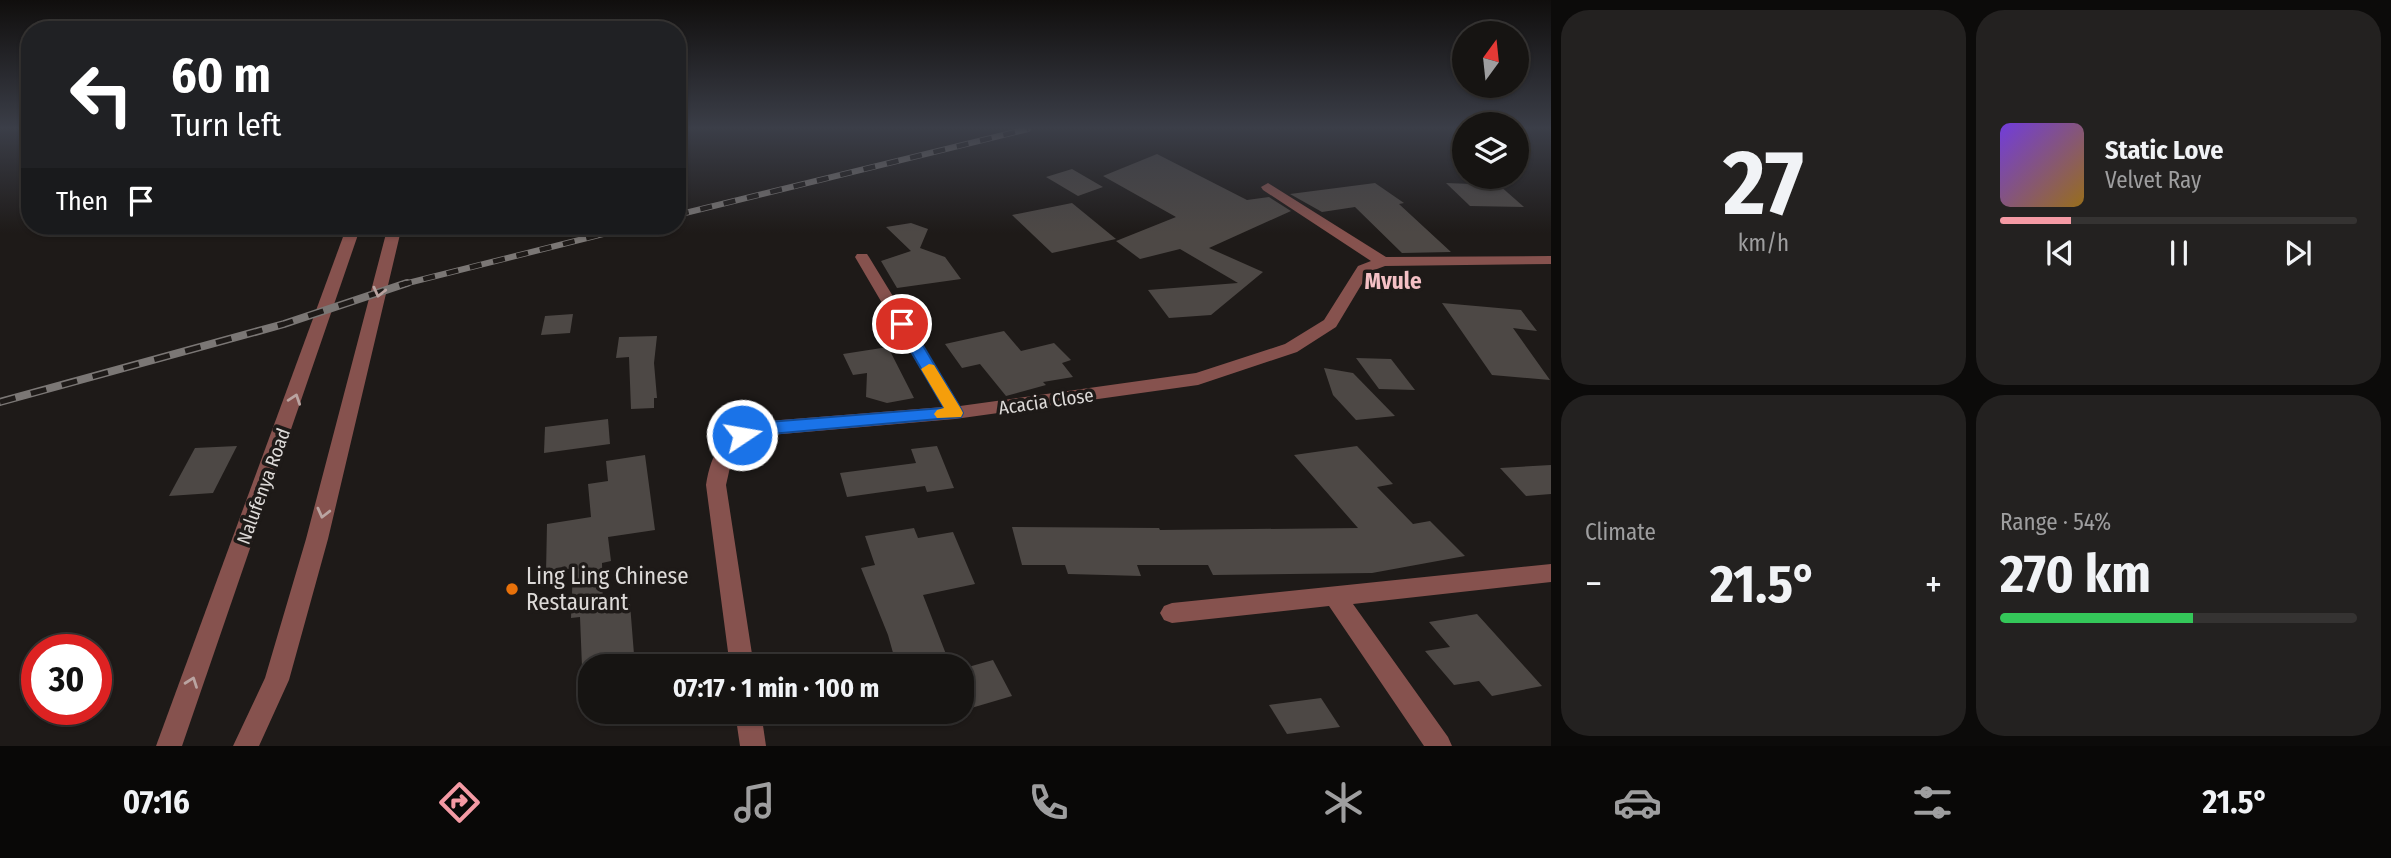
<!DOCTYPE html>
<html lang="en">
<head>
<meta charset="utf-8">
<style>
  body { margin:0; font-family:"Fira Sans Condensed",sans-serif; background:#232120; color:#f1f3f6; height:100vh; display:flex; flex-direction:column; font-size:26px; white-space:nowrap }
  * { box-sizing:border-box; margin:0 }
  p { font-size:23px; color:#9e9e9f }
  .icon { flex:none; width:38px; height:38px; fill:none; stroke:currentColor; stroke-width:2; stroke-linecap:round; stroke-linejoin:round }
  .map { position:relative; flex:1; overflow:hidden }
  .sheet { display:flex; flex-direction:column; gap:10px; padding:10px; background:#0c0b0a; width:840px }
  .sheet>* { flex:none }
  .banner { position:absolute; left:21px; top:21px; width:665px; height:214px; border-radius:28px; box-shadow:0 2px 5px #0004,0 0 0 2px #353332; background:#202124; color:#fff; overflow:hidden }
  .needle { width:46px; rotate:15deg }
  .fabs { position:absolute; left:1452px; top:21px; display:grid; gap:14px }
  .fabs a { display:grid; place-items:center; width:77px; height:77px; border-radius:50%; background:#161412; box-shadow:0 2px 5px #0004,0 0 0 2px #353332; font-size:35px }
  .speed { position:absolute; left:21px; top:634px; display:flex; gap:14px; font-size:35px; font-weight:700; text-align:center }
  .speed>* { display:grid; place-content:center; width:91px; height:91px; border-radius:50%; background:#161412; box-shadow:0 2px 5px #0004,0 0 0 2px #353332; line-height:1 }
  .speed .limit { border:10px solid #d22; background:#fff; color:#111 }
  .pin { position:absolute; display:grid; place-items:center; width:60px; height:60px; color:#fff; margin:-30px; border:4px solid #fff; border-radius:50%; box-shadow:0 2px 7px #0007 }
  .me { position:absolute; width:77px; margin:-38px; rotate:78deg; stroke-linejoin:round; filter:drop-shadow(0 0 5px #0008) }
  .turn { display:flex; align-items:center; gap:24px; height:147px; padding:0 35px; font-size:32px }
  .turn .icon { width:91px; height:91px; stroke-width:2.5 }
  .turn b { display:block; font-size:49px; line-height:60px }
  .then { display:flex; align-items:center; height:66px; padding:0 35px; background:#0003; gap:14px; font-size:26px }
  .big { font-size:52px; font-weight:700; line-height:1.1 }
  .sheet .card { flex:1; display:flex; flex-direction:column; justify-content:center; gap:10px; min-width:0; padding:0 24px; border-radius:28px; background:#232120 }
  .sheet .dial { align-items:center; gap:0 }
  .dial b { font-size:91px; line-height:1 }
  .song { display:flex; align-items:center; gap:21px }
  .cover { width:84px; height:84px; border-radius:10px; background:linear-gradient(135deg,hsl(260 70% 55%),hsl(40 70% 35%)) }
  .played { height:7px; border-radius:4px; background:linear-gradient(90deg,#f49aa4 20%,#353332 20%) }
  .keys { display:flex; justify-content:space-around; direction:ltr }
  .heat { display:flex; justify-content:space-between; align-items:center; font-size:38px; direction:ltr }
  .charge { height:10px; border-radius:5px; background:linear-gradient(90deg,#34c759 54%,#353332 0) }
  .sheet .tiles { flex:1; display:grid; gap:10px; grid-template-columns:repeat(2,1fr) }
  .trip { position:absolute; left:578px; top:654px; width:396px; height:70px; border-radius:28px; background:#161412; box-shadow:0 2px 5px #0004,0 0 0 2px #353332; font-weight:700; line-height:70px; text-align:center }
  .tab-bar { display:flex; height:112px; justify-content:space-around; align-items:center; background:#090807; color:#9e9e9f }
  .tab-bar .icon { width:49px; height:49px }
  .tab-bar .current { color:#f49aa4 }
  .tab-bar b { font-size:32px; color:#f1f3f6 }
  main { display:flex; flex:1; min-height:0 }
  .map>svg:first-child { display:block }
  .building { fill:#4d4845 }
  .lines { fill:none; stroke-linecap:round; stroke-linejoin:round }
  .minor { fill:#86524e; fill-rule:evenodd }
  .rail-far1-casing { stroke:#7b7775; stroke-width:6 }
  .rail-casing { stroke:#7b7775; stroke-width:8 }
  .rail-far1 { stroke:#1e1a18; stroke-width:4.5; stroke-dasharray:12; stroke-linecap:butt }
  .rail { stroke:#1e1a18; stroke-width:5; stroke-dasharray:16; stroke-linecap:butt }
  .oneway { stroke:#baa4a1 }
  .route { fill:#1a73e8; stroke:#114b97; stroke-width:2 }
  .slow { fill:#f59e0b }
  .food-dot { fill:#e8710a; stroke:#1e1a18; stroke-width:2.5 }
  .labels { text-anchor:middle; stroke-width:7; stroke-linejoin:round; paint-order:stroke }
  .street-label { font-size:19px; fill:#dddad8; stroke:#1e1a18 }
  .quarter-label { font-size:23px; font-weight:bold; fill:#f4c0c5; stroke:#1e1a18 }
  .near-poi-label { font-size:23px; fill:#dddad8; stroke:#1e1a18; text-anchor:start }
</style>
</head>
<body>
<main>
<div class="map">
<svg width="1551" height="746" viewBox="0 0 1551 746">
  <rect width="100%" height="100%" fill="#1e1a18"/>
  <g class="building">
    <polygon points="1157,154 1247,200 1269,197 1291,211 1209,248 1263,272 1211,315 1169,318 1148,290 1238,283 1180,249 1140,259 1116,241 1176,217 1103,176"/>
    <polygon points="1072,169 1103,187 1078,196 1046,177"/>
    <polygon points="1375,183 1404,203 1399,204 1451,252 1402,253 1355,207 1322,212 1290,194"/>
    <polygon points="1446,183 1499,185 1524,207 1470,206"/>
    <polygon points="1072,203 1116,239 1052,253 1012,215"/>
    <polygon points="911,223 928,229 920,248 945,257 961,279 897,288 881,261 911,251 886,227"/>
    <polygon points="1442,303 1521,310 1537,331 1513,328 1550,380 1492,375"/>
    <polygon points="573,314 570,333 541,335 545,316"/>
    <polygon points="1004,331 1021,351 1054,343 1071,360 1062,363 1073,377 1043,382 1046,385 1006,396 980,364 962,368 945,344"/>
    <polygon points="657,336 654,363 657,398 654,398 654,408 631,409 629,357 616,358 619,337"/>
    <polygon points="888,347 914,398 887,403 866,397 867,373 853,375 843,354"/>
    <polygon points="1356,358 1391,359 1415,390 1379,389"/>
    <polygon points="1324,368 1353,373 1395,416 1356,420 1333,395"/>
    <polygon points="608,419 610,444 544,453 545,427"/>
    <polygon points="237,446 213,493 169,496 195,448"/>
    <polygon points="937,446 954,488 927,492 925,486 847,497 840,473 916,463 911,449"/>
    <polygon points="1357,446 1393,484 1377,487 1413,524 1430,521 1465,556 1372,573 1213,575 1208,565 1137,565 1141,576 1106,575 1068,574 1065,565 1022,565 1012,527 1159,528 1160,530 1358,528 1294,455"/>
    <polygon points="645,455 655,530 608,537 611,561 602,563 603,609 630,604 635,667 582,667 580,617 571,618 573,568 546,573 547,524 591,517 588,484 608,481 606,461"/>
    <polygon points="1551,465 1551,494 1526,496 1500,468"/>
    <polygon points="914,528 918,538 953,532 975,584 923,595 951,667 897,667 888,635 861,568 875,565 865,536"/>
    <polygon points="1477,614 1542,686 1492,696 1479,681 1454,685 1425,651 1450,647 1429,622"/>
    <polygon points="993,660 1012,696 961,711 961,669"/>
    <polygon points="1321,698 1340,727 1287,734 1269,705"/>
  </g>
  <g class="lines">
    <g class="minor">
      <path d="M 1268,183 L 1386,257 L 1551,256 L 1551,264 L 1385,266 L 1369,272 L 1336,327 L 1297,352 L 1198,385 L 955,419 L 759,436 L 744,443 L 733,454 L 726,485 L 754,667 L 730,667 L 706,485 C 711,453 723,432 756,422 L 943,407 L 855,257 L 857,254 L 867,254 L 869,257 L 960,406 L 1196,373 L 1285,344 L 1324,320 L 1358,266 L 1371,261 L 1263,190 L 1261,187 Z"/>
      <polygon points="347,226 361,226 182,746 156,746"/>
      <polygon points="388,226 402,226 328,539 289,680 259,746 233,746 265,678 306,539"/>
      <polygon points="1551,564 1551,582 1353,604 1448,737 1452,746 1424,746 1329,606 1172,623 1164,620 1160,613 1164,606 1172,603"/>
      <polygon points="735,712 761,712 766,746 740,746"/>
    </g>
    <defs>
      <g id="rail-far1">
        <polyline points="677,215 1028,129"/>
        <polyline points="400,285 635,226"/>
      </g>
      <polyline id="rail" points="0,402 284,324 407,283"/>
    </defs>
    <use href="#rail-far1" class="rail-far1-casing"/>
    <use href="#rail" class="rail-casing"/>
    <use href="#rail-far1" class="rail-far1"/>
    <use href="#rail" class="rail"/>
  </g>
  <defs><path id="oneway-chevron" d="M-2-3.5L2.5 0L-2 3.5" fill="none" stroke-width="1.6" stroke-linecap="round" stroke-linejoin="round" transform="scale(1.75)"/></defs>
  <g class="oneway">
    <use href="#oneway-chevron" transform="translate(379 292) rotate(104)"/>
    <use href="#oneway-chevron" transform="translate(295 399) rotate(-71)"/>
    <use href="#oneway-chevron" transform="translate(323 513) rotate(104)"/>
    <use href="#oneway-chevron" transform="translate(192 682) rotate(-70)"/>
  </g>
  <linearGradient id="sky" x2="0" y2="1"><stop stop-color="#100e0d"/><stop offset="0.55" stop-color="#3b3e48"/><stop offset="1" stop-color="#3b3e48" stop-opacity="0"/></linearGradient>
  <rect width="1551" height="233" fill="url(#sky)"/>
  <polygon class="route" points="902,319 910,324 961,409 963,413 961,417 758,435 742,441 736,439 733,435 736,430 756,423 944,408 895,324"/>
  <polygon class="slow" points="929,364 934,365 961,409 963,413 961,417 937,418 934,414 937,410 944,408 921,369"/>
  <circle class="food-dot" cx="512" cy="589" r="7"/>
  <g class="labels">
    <g class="street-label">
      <text transform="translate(1046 401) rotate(-8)" y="7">Acacia Close</text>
      <text transform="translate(263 486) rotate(-70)" y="7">Nalufenya Road</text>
    </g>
    <g class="quarter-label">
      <text x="1393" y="289">Mvule</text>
    </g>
    <g class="near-poi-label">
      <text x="526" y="584">Ling Ling Chinese<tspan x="526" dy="26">Restaurant</tspan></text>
    </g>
  </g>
</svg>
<div class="fabs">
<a><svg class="needle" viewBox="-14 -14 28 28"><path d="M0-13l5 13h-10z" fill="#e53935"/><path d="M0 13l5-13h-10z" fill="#9e9e9f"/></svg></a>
<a><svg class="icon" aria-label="layers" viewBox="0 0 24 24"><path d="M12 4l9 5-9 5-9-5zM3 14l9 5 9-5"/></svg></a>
</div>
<div class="speed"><div class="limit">30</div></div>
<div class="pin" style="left:902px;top:324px;background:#d93025"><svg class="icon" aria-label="arrive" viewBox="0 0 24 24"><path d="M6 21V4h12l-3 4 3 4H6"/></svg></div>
<svg class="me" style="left:742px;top:435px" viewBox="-20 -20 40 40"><circle r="17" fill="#1a73e8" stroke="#fff" stroke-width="3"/><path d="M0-11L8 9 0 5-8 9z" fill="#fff"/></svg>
<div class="trip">07:17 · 1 min · 100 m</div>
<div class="banner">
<div class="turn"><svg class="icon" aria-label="left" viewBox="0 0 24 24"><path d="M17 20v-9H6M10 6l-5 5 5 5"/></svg><div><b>60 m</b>Turn left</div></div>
<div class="then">Then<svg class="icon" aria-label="arrive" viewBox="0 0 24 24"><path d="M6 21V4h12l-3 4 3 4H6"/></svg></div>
</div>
</div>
<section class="sheet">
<div class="tiles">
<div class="card dial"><b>27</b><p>km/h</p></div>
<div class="card">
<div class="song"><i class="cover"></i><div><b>Static Love</b><p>Velvet Ray</p></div></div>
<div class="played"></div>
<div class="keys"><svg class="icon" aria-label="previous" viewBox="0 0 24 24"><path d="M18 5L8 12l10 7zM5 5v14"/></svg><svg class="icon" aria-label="pause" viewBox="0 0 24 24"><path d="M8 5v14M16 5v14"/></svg><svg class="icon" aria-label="next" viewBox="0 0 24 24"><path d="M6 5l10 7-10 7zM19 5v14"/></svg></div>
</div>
<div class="card"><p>Climate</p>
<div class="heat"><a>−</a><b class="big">21.5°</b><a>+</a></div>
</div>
<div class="card"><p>Range · 54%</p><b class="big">270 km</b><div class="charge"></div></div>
</div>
</section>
</main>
<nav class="tab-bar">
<b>07:16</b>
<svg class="icon current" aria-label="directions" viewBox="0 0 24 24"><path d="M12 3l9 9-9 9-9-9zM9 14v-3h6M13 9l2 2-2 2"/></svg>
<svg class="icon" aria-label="music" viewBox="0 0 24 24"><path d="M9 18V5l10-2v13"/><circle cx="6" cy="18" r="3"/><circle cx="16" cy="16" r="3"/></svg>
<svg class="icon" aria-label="phone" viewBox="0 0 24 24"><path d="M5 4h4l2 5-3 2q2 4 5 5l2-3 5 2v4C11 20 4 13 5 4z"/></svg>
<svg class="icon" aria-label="climate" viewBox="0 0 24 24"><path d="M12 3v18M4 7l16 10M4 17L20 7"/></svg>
<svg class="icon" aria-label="car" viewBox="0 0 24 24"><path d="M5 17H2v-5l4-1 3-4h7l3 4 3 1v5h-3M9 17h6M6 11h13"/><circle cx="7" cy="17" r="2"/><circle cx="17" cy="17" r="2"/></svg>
<svg class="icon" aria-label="filters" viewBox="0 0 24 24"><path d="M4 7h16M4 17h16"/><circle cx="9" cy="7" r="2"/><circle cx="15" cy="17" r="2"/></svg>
<b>21.5°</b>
</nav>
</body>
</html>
